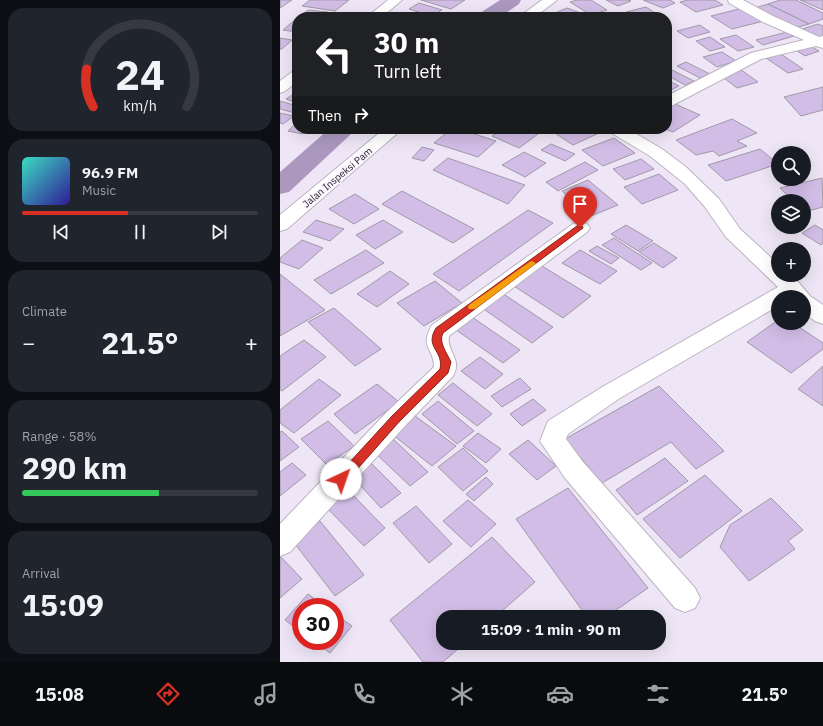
<!DOCTYPE html>
<html lang="en">
<head>
<meta charset="utf-8">
<style>
  body { margin:0; font-family:"IBM Plex Sans",sans-serif; background:#20242c; color:#f1f3f6; height:100vh; display:flex; flex-direction:column; font-size:15px; white-space:nowrap }
  * { box-sizing:border-box; margin:0 }
  p { font-size:13px; color:#9ea1a6 }
  .icon { flex:none; width:22px; height:22px; fill:none; stroke:currentColor; stroke-width:2; stroke-linecap:round; stroke-linejoin:round }
  .map { position:relative; flex:1; overflow:hidden }
  .drawer { display:flex; flex-direction:column; gap:8px; padding:8px; background:#0d0f14; width:280px }
  .drawer>* { flex:none }
  .guide { position:absolute; left:12px; top:12px; width:380px; height:122px; border-radius:16px; box-shadow:0 4px 16px #0002; background:#202124; color:#fff; overflow:hidden }
  .tools { position:absolute; left:491px; top:146px; display:grid; gap:8px }
  .tools a { display:grid; place-items:center; width:40px; height:40px; border-radius:50%; background:#171b24; box-shadow:0 4px 16px #0002; font-size:20px }
  .speed { position:absolute; left:12px; top:598px; display:flex; gap:8px; font-size:20px; font-weight:700; text-align:center }
  .speed>* { display:grid; place-content:center; width:52px; height:52px; border-radius:50%; background:#171b24; box-shadow:0 4px 16px #0002; line-height:1 }
  .speed .limit { border:6px solid #d22; background:#fff; color:#111 }
  .pin { position:absolute; display:grid; place-items:center; width:34px; height:34px; color:#fff; margin:-41px -17px; border-radius:50% 50% 50% 0; rotate:-45deg; box-shadow:0 0 4px #0007 }
  .pin .icon { rotate:45deg }
  .me { position:absolute; width:44px; margin:-22px; rotate:42deg; stroke-linejoin:round; filter:drop-shadow(0 0 3px #0008) }
  .turn { display:flex; align-items:center; gap:14px; height:84px; padding:0 16px; font-size:18px }
  .turn .icon { width:52px; height:52px; stroke-width:2.5 }
  .turn b { display:block; font-size:28px; line-height:34px }
  .then { display:flex; align-items:center; height:38px; padding:0 16px; background:#0003; gap:8px; font-size:15px }
  .big { font-size:30px; font-weight:700; line-height:1.1 }
  .drawer .widget { flex:1; display:flex; flex-direction:column; justify-content:center; gap:6px; min-width:0; padding:0 14px; border-radius:16px; background:#20242c }
  .drawer .dial { align-items:center; gap:0 }
  .dial svg { height:104px; overflow:visible; fill:none; stroke:#363941; stroke-width:7; stroke-linecap:round; text-anchor:middle }
  .dial text { fill:#f1f3f6; stroke:none }
  .song { display:flex; align-items:center; gap:12px }
  .cover { width:48px; height:48px; border-radius:6px; background:linear-gradient(135deg,hsl(170 70% 55%),hsl(250 70% 35%)) }
  .played { height:4px; border-radius:2px; background:linear-gradient(90deg,#d93025 45%,#363941 45%) }
  .keys { display:flex; justify-content:space-around; direction:ltr }
  .heat { display:flex; justify-content:space-between; align-items:center; font-size:22px; direction:ltr }
  .charge { height:6px; border-radius:3px; background:linear-gradient(90deg,#34c759 58%,#363941 0) }
  .trip { position:absolute; left:156px; top:610px; width:230px; height:40px; border-radius:16px; background:#171b24; box-shadow:0 4px 16px #0002; font-weight:700; line-height:40px; text-align:center }
  .tabs { display:flex; height:64px; justify-content:space-around; align-items:center; background:#090b0e; color:#9ea1a6 }
  .tabs .icon { width:28px; height:28px }
  .tabs .selected { color:#d93025 }
  .tabs b { font-size:18px; color:#f1f3f6 }
  main { display:flex; flex:1; min-height:0 }
  .map>svg:first-child { display:block }
  .lines { fill:none; stroke-linecap:round; stroke-linejoin:round }
  .canal { fill:#ac98bf; fill-rule:evenodd }
  .building { fill:#d2bde6; stroke:#a099a7 }
  .street-casing { stroke:#bbb4c2; stroke-width:2 }
  .primary-casing { stroke:#bbb4c2; stroke-width:2 }
  .street { fill:#fff; fill-rule:evenodd }
  .primary { fill:#fff; fill-rule:evenodd }
  .route { fill:#d93025; stroke:#8d1f18 }
  .slow { fill:#f59e0b }
  .labels { text-anchor:middle; stroke-width:3; stroke-linejoin:round; paint-order:stroke }
  .street-label { font-size:10px; fill:#27242a; stroke:#faf5fe }
</style>
</head>
<body>
<main>
<section class="drawer">
<div class="widget dial"><svg viewBox="0 0 100 80">
<path d="M14 69A42 42 0 1 1 86 69"/>
<path d="M14 69A42 42 0 0 1 9 40" stroke="#d93025"/>
<text x="50" y="56" font-size="32" font-weight="700">24</text>
<text x="50" y="72" font-size="11">km/h</text>
</svg></div>
<div class="widget">
<div class="song"><i class="cover"></i><div><b>96.9 FM</b><p>Music</p></div></div>
<div class="played"></div>
<div class="keys"><svg class="icon" aria-label="previous" viewBox="0 0 24 24"><path d="M18 5L8 12l10 7zM5 5v14"/></svg><svg class="icon" aria-label="pause" viewBox="0 0 24 24"><path d="M8 5v14M16 5v14"/></svg><svg class="icon" aria-label="next" viewBox="0 0 24 24"><path d="M6 5l10 7-10 7zM19 5v14"/></svg></div>
</div>
<div class="widget"><p>Climate</p>
<div class="heat"><a>−</a><b class="big">21.5°</b><a>+</a></div>
</div>
<div class="widget"><p>Range · 58%</p><b class="big">290 km</b><div class="charge"></div></div>
<div class="widget"><p>Arrival</p><b class="big">15:09</b></div>
</section>
<div class="map">
<svg width="543" height="662" viewBox="0 0 543 662">
  <rect width="100%" height="100%" fill="#eee6f6"/>
  <g class="lines">
    <g class="canal">
      <polygon points="220,0 241,0 239,4 220,17 197,17 200,13"/>
      <polygon points="49,129 75,129 71,134 9,192 0,194 0,172"/>
    </g>
  </g>
  <g class="building">
    <polygon points="0,0 12,0 0,8"/>
    <polygon points="30,0 69,0 55,11 22,6"/>
    <polygon points="141,0 185,0 171,9"/>
    <polygon points="297,0 311,0 327,10 311,15 290,2"/>
    <polygon points="326,0 348,0 351,1 338,6"/>
    <polygon points="363,0 390,0 395,3 383,8"/>
    <polygon points="408,0 435,0 443,5 416,12 400,2"/>
    <polygon points="500,0 516,0 543,13 543,19 529,24 488,4"/>
    <polygon points="520,0 543,0 543,10"/>
    <polygon points="139,3 162,10 151,16 129,9"/>
    <polygon points="488,4 529,24 515,28 475,8"/>
    <polygon points="366,7 381,17 353,17 346,12"/>
    <polygon points="287,8 303,14 297,17 284,17 275,13"/>
    <polygon points="463,8 484,21 452,29 431,16"/>
    <polygon points="28,10 48,12 43,17 19,17"/>
    <polygon points="17,18 17,32 3,30"/>
    <polygon points="538,24 543,26 543,36 536,39 519,30"/>
    <polygon points="420,25 430,32 408,38 397,31"/>
    <polygon points="507,32 514,36 483,45 476,40"/>
    <polygon points="456,35 474,47 458,51 440,39"/>
    <polygon points="430,37 445,47 430,51 416,41"/>
    <polygon points="0,38 12,40 2,49 0,49"/>
    <polygon points="528,45 539,51 525,56 514,49"/>
    <polygon points="442,52 456,61 437,67 423,57"/>
    <polygon points="498,52 523,69 508,73 483,56"/>
    <polygon points="406,62 430,74 420,78 397,66"/>
    <polygon points="390,69 414,81 405,85 387,75 387,70"/>
    <polygon points="460,69 478,82 457,88 440,75"/>
    <polygon points="387,80 399,86 387,92"/>
    <polygon points="543,87 543,110 521,116 504,97"/>
    <polygon points="17,92 17,103 6,99"/>
    <polygon points="0,101 17,106 17,112 15,113 0,109"/>
    <polygon points="393,103 420,115 393,132 385,129 387,129 387,106"/>
    <polygon points="0,113 14,116 3,124 0,123"/>
    <polygon points="452,119 477,133 457,141 467,146 439,156 433,151 416,155 396,140"/>
    <polygon points="16,123 17,129 28,129 23,134 8,131"/>
    <polygon points="171,129 179,129 216,141 198,157 154,143"/>
    <polygon points="223,129 246,129 258,134 239,148 212,136"/>
    <polygon points="284,129 312,129 319,133 293,145 275,133"/>
    <polygon points="334,138 355,153 323,166 302,150"/>
    <polygon points="271,144 295,154 285,161 261,150"/>
    <polygon points="142,147 154,150 144,161 132,158"/>
    <polygon points="480,149 498,164 446,181 428,165"/>
    <polygon points="244,152 266,163 245,177 222,165"/>
    <polygon points="168,158 245,185 228,204 153,170"/>
    <polygon points="361,159 374,169 345,180 333,169"/>
    <polygon points="305,162 318,170 278,191 266,182"/>
    <polygon points="379,174 398,190 362,204 344,187"/>
    <polygon points="542,178 543,207 524,212 524,201 513,201 500,188"/>
    <polygon points="308,180 338,205 311,216 282,191"/>
    <polygon points="122,191 194,229 173,243 102,204"/>
    <polygon points="75,194 99,209 74,224 49,209"/>
    <polygon points="248,210 273,223 179,291 153,274"/>
    <polygon points="36,220 64,229 50,241 23,232"/>
    <polygon points="103,220 123,232 95,249 76,235"/>
    <polygon points="346,225 373,241 358,251 331,234"/>
    <polygon points="535,225 543,230 543,243 541,245 522,233"/>
    <polygon points="334,238 372,263 361,270 322,245"/>
    <polygon points="22,240 43,248 19,269 0,262 0,258"/>
    <polygon points="374,243 397,258 383,268 359,252"/>
    <polygon points="317,246 339,258 331,264 309,251"/>
    <polygon points="86,250 104,263 51,294 34,280"/>
    <polygon points="300,250 337,271 320,284 282,263"/>
    <polygon points="262,266 311,296 283,318 234,286"/>
    <polygon points="110,271 129,284 97,307 77,294"/>
    <polygon points="0,274 45,310 0,336"/>
    <polygon points="155,281 182,303 144,326 117,303"/>
    <polygon points="219,291 273,327 252,343 198,305"/>
    <polygon points="54,308 101,349 75,366 28,322"/>
    <polygon points="189,315 240,350 223,363 172,327"/>
    <polygon points="498,320 498,323 513,323 543,343 543,349 511,373 467,342"/>
    <polygon points="24,340 46,357 2,391 0,390 0,356"/>
    <polygon points="200,357 223,374 205,389 181,371"/>
    <polygon points="543,366 543,406 518,389"/>
    <polygon points="240,378 251,389 222,407 211,396"/>
    <polygon points="39,379 61,395 14,433 0,423 0,410"/>
    <polygon points="173,383 212,414 197,426 158,395"/>
    <polygon points="97,384 119,402 75,434 54,414"/>
    <polygon points="379,386 444,451 416,469 391,442 322,483 285,439"/>
    <polygon points="253,399 266,410 242,426 230,414"/>
    <polygon points="158,401 194,431 177,444 142,414"/>
    <polygon points="131,413 176,446 152,466 108,431"/>
    <polygon points="48,421 74,446 47,465 21,439"/>
    <polygon points="2,431 19,447 0,461 0,432"/>
    <polygon points="198,433 221,449 206,463 183,446"/>
    <polygon points="111,437 148,472 130,486 92,450"/>
    <polygon points="248,440 276,466 257,480 229,454"/>
    <polygon points="183,448 208,471 183,491 158,467"/>
    <polygon points="385,458 408,481 357,515 336,490"/>
    <polygon points="88,460 121,493 101,508 70,474"/>
    <polygon points="12,463 26,475 0,496 0,472"/>
    <polygon points="425,475 462,511 400,558 363,519"/>
    <polygon points="206,477 213,484 194,501 186,494"/>
    <polygon points="288,488 368,588 326,617 307,617 236,519"/>
    <polygon points="67,489 105,528 84,546 45,506"/>
    <polygon points="491,498 523,530 508,541 515,549 469,581 440,547 450,525"/>
    <polygon points="188,500 216,524 191,547 163,521"/>
    <polygon points="136,506 172,544 149,563 113,523"/>
    <polygon points="40,521 84,575 55,596 12,540"/>
    <polygon points="212,537 255,582 215,617 163,617 163,643 185,643 163,662 143,662 110,620"/>
    <polygon points="0,556 22,579 0,598"/>
    <polygon points="28,594 45,607 21,607 21,632 5,620"/>
    <polygon points="55,614 72,626 50,653 34,641 55,641"/>
  </g>
  <g class="lines">
    <defs>
      <g id="street">
        <polygon points="448,0 463,0 493,16 539,37 543,36 543,48 536,46 481,59 393,105 387,107 387,96 471,53 524,40 483,22 449,3"/>
        <polygon points="328,129 348,129 382,149 406,167 439,199 460,229 498,264 498,275 510,275 519,283 530,296 543,305 543,324 535,321 524,313 524,297 498,297 498,306 340,398 288,434 286,439 303,462 415,588 420,598 415,608 405,612 395,608 285,478 260,441 268,421 324,386 498,287 446,237 425,207 405,184 370,156 330,132"/>
        <path d="M 300,222 L 307,224 L 310,228 L 307,232 L 169,336 C 166,352 183,359 173,376 L 125,426 L 10,552 L 0,556 L 0,524 L 107,412 L 154,367 C 154,347 139,349 152,325 L 293,224 Z"/>
      </g>
      <g id="primary">
        <polygon points="108,0 122,0 102,17 87,17"/>
        <polygon points="262,0 277,0 255,17 239,17"/>
        <polygon points="17,71 17,82 5,91 0,93 0,81 12,72"/>
        <polygon points="104,129 122,129 7,229 0,231 0,215"/>
      </g>
    </defs>
    <use href="#street" class="street-casing"/>
    <use href="#primary" class="primary-casing"/>
    <use href="#street" class="street"/>
    <use href="#primary" class="primary"/>
  </g>
  <path class="route" d="M 297,226 L 302,226 L 303,228 L 163,333 C 158,342 167,353 171,362 L 168,373 L 119,422 L 65,483 L 61,484 L 57,483 L 55,479 L 57,476 L 112,416 L 160,369 C 164,350 144,348 156,328 Z"/>
  <polygon class="slow" points="251,261 254,262 256,264 254,265 195,309 189,309 188,307 189,305"/>
  <g class="labels">
    <g class="street-label">
      <text transform="translate(57 177) rotate(-40)" y="4">Jalan Inspeksi Pam</text>
    </g>
  </g>
</svg>
<div class="tools">
<a><svg class="icon" aria-label="search" viewBox="0 0 24 24"><circle cx="10" cy="10" r="6"/><path d="M15 15l6 6"/></svg></a>
<a><svg class="icon" aria-label="layers" viewBox="0 0 24 24"><path d="M12 4l9 5-9 5-9-5zM3 14l9 5 9-5"/></svg></a>
<a>+</a>
<a>−</a>
</div>
<div class="speed"><div class="limit">30</div></div>
<div class="pin" style="left:300px;top:228px;background:#d93025"><svg class="icon" aria-label="arrive" viewBox="0 0 24 24"><path d="M6 21V4h12l-3 4 3 4H6"/></svg></div>
<svg class="me" style="left:61px;top:479px" viewBox="-20 -20 40 40"><circle r="19" fill="#fff"/><path d="M0-13L10 11 0 6-10 11z" fill="#d93025"/></svg>
<div class="trip">15:09 · 1 min · 90 m</div>
<div class="guide">
<div class="turn"><svg class="icon" aria-label="left" viewBox="0 0 24 24"><path d="M17 20v-9H6M10 6l-5 5 5 5"/></svg><div><b>30 m</b>Turn left</div></div>
<div class="then">Then<svg class="icon" aria-label="right" viewBox="0 0 24 24"><path d="M7 20v-9h11M14 6l5 5-5 5"/></svg></div>
</div>
</div>
</main>
<nav class="tabs">
<b>15:08</b>
<svg class="icon selected" aria-label="directions" viewBox="0 0 24 24"><path d="M12 3l9 9-9 9-9-9zM9 14v-3h6M13 9l2 2-2 2"/></svg>
<svg class="icon" aria-label="music" viewBox="0 0 24 24"><path d="M9 18V5l10-2v13"/><circle cx="6" cy="18" r="3"/><circle cx="16" cy="16" r="3"/></svg>
<svg class="icon" aria-label="phone" viewBox="0 0 24 24"><path d="M5 4h4l2 5-3 2q2 4 5 5l2-3 5 2v4C11 20 4 13 5 4z"/></svg>
<svg class="icon" aria-label="climate" viewBox="0 0 24 24"><path d="M12 3v18M4 7l16 10M4 17L20 7"/></svg>
<svg class="icon" aria-label="car" viewBox="0 0 24 24"><path d="M5 17H2v-5l4-1 3-4h7l3 4 3 1v5h-3M9 17h6M6 11h13"/><circle cx="7" cy="17" r="2"/><circle cx="17" cy="17" r="2"/></svg>
<svg class="icon" aria-label="filters" viewBox="0 0 24 24"><path d="M4 7h16M4 17h16"/><circle cx="9" cy="7" r="2"/><circle cx="15" cy="17" r="2"/></svg>
<b>21.5°</b>
</nav>
</body>
</html>
